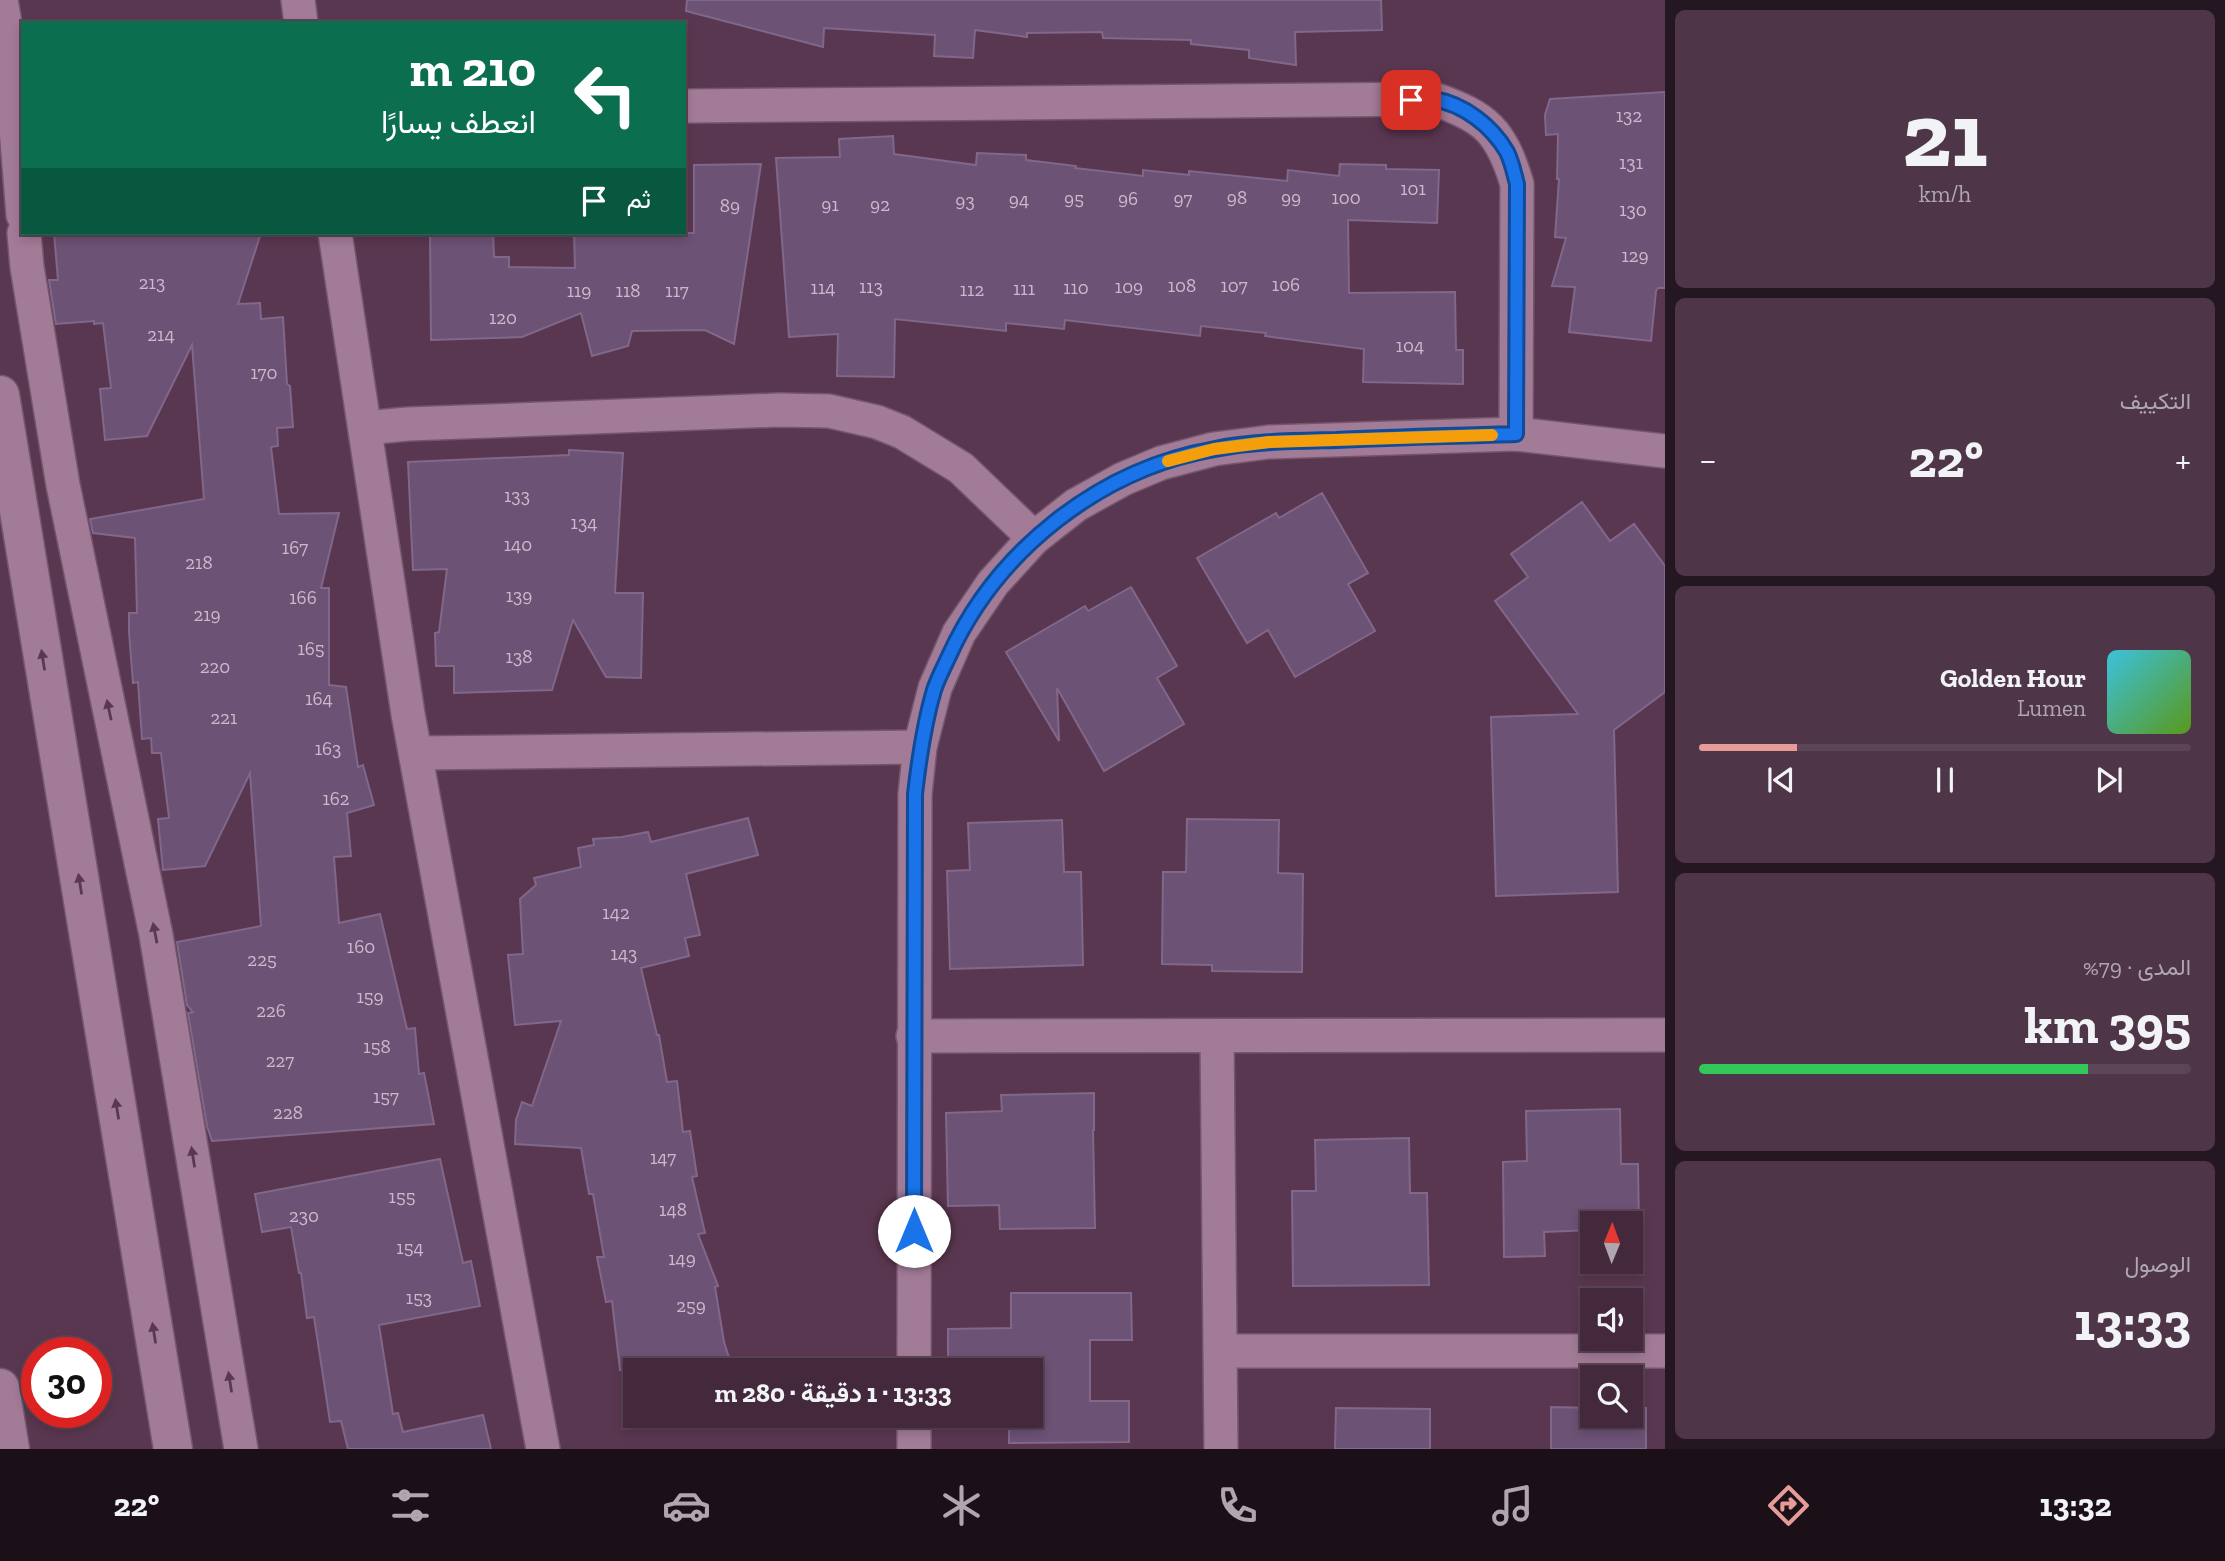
<!DOCTYPE html>
<html lang="ar">
<head>
<meta charset="utf-8">
<style>
  body { margin:0; font-family:"Zilla Slab",Vazirmatn,serif; background:#4e3547; color:#f1f3f6; direction:rtl; height:100vh; display:flex; flex-direction:column; font-size:26px; white-space:nowrap }
  * { box-sizing:border-box; margin:0 }
  p { font-size:23px; color:#afa6af }
  .icon { flex:none; width:38px; height:38px; fill:none; stroke:currentColor; stroke-width:2; stroke-linecap:round; stroke-linejoin:round }
  .map { position:relative; flex:1; overflow:hidden; direction:ltr }
  .side { display:flex; flex-direction:column; gap:10px; padding:10px; background:#251721; width:560px }
  .side>* { flex:none }
  .hud { position:absolute; left:21px; top:21px; width:665px; height:214px; border-radius:0px; box-shadow:0 4px 10px #0003,0 0 0 2px #5c4556; direction:rtl; background:#0b6e4f; color:#fff; overflow:hidden }
  .needle { width:46px; rotate:1deg }
  .buttons { position:absolute; left:1580px; top:1211px; display:grid; gap:14px }
  .buttons a { display:grid; place-items:center; width:63px; height:63px; border-radius:0px; background:#44293c; box-shadow:0 4px 10px #0003,0 0 0 2px #5c4556; font-size:35px }
  .speed { position:absolute; left:21px; top:1337px; display:flex; gap:14px; font-size:35px; font-weight:700; text-align:center }
  .speed>* { display:grid; place-content:center; width:91px; height:91px; border-radius:50%; background:#44293c; box-shadow:0 4px 10px #0003,0 0 0 2px #5c4556; line-height:1 }
  .speed .limit { border:10px solid #d22; background:#fff; color:#111 }
  .pin { position:absolute; display:grid; place-items:center; width:60px; height:60px; color:#fff; margin:-30px; border-radius:14px; box-shadow:0 4px 10px #0006 }
  .me { position:absolute; width:77px; margin:-38px; rotate:0deg; stroke-linejoin:round; filter:drop-shadow(0 0 5px #0008) }
  .turn { display:flex; align-items:center; gap:24px; height:147px; padding:0 35px; font-size:32px }
  .turn .icon { width:91px; height:91px; stroke-width:2.5 }
  .turn b { display:block; font-size:49px; line-height:60px }
  .then { display:flex; align-items:center; height:66px; padding:0 35px; background:#0003; gap:14px; font-size:26px }
  .big { font-size:52px; font-weight:700; line-height:1.1 }
  .side .widget { flex:1; display:flex; flex-direction:column; justify-content:center; gap:10px; min-width:0; padding:0 24px; border-radius:10px; background:#4e3547 }
  .side .dial { align-items:center; gap:0 }
  .dial b { font-size:91px; line-height:1 }
  .song { display:flex; align-items:center; gap:21px }
  .cover { width:84px; height:84px; border-radius:10px; background:linear-gradient(135deg,hsl(190 70% 55%),hsl(90 70% 35%)) }
  .played { height:7px; border-radius:4px; background:linear-gradient(90deg,#e69b98 20%,#5c4556 20%) }
  .keys { display:flex; justify-content:space-around; direction:ltr }
  .heat { display:flex; justify-content:space-between; align-items:center; font-size:38px; direction:ltr }
  .charge { height:10px; border-radius:5px; background:linear-gradient(90deg,#34c759 79%,#5c4556 0) }
  .trip { position:absolute; left:623px; top:1358px; width:420px; height:70px; border-radius:0px; background:#44293c; box-shadow:0 4px 10px #0003,0 0 0 2px #5c4556; font-weight:700; line-height:70px; text-align:center; direction:rtl }
  .tabs { display:flex; height:112px; justify-content:space-around; align-items:center; background:#1b1018; color:#afa6af }
  .tabs .icon { width:49px; height:49px }
  .tabs .on { color:#e69b98 }
  .tabs b { font-size:32px; color:#f1f3f6 }
  main { display:flex; flex:1; min-height:0 }
  .map>svg:first-child { display:block }
  .building { fill:#6c5275; stroke:#81678a; stroke-width:2 }
  .lines { fill:none; stroke-linecap:round; stroke-linejoin:round }
  .minor-casing { stroke:#73566c; stroke-width:36 }
  .tertiary-casing { stroke:#73566c; stroke-width:41 }
  .minor { stroke:#a27b97; stroke-width:33 }
  .tertiary { stroke:#a27b97; stroke-width:38 }
  .oneway { fill:#5b3851 }
  .route-casing { stroke:#114b97; stroke-width:18 }
  .route { stroke:#1a73e8; stroke-width:12 }
  .slow { stroke:#f59e0b; stroke-width:12 }
  .labels { text-anchor:middle; stroke-width:6; stroke-linejoin:round; paint-order:stroke }
  .number-label { font-size:19px; fill:#cfb8cc }
</style>
</head>
<body>
<main>
<section class="side">
<div class="widget dial"><b>21</b><p>km/h</p></div>
<div class="widget"><p>التكييف</p>
<div class="heat"><a>−</a><b class="big">22°</b><a>+</a></div>
</div>
<div class="widget">
<div class="song"><i class="cover"></i><div><b>Golden Hour</b><p>Lumen</p></div></div>
<div class="played"></div>
<div class="keys"><svg class="icon" aria-label="previous" viewBox="0 0 24 24"><path d="M18 5L8 12l10 7zM5 5v14"/></svg><svg class="icon" aria-label="pause" viewBox="0 0 24 24"><path d="M8 5v14M16 5v14"/></svg><svg class="icon" aria-label="next" viewBox="0 0 24 24"><path d="M6 5l10 7-10 7zM19 5v14"/></svg></div>
</div>
<div class="widget"><p>المدى · 79%</p><b class="big">395 km</b><div class="charge"></div></div>
<div class="widget"><p>الوصول</p><b class="big">13:33</b></div>
</section>
<div class="map">
<svg width="1665" height="1449" viewBox="0 0 1665 1449">
  <rect width="100%" height="100%" fill="#5a3750"/>
  <g class="building">
    <polygon points="687,0 1381,0 1382,30 1295,32 1296,65 1249,58 1249,50 1191,44 1191,40 1103,38 1102,32 1027,33 1027,37 975,30 973,58 934,56 935,35 824,28 823,47 686,11"/>
    <polygon points="1665,92 1665,288 1658,288 1656,291 1651,341 1569,332 1575,287 1552,286 1566,238 1555,237 1559,179 1557,179 1558,134 1546,135 1545,115 1550,99"/>
    <polygon points="893,136 894,154 976,165 977,153 1026,155 1026,160 1076,166 1075,168 1143,176 1143,170 1189,175 1189,171 1287,181 1288,170 1339,176 1340,164 1386,165 1386,169 1439,170 1437,223 1348,220 1349,293 1455,292 1456,350 1463,350 1463,384 1363,382 1364,349 1265,336 1266,333 1201,326 1200,336 1065,320 1064,329 1006,323 1006,331 895,319 894,377 837,376 838,334 789,337 776,158 840,157 839,139"/>
    <polygon points="761,164 734,344 705,330 632,331 628,346 592,356 581,313 522,337 431,340 430,233 493,233 494,257 509,257 509,267 575,268 574,233 694,233 694,165"/>
    <polygon points="54,233 261,233 238,304 260,303 261,319 283,317 287,384 290,386 293,427 277,428 278,446 271,447 279,514 339,513 321,588 329,588 329,685 346,687 358,767 363,765 374,805 347,813 351,856 334,857 339,923 380,914 407,1029 415,1028 419,1074 424,1073 434,1124 212,1141 207,1126 188,1013 193,1012 187,1005 177,942 261,926 250,773 205,866 163,870 158,819 169,818 161,753 152,753 151,738 142,739 138,682 133,683 129,632 129,613 137,613 135,538 93,533 90,519 204,499 192,345 147,436 105,440 100,389 111,388 103,323 94,324 94,321 56,324 49,280 58,280"/>
    <polygon points="569,450 623,453 615,593 643,593 641,678 606,677 573,620 552,690 454,693 454,666 436,666 435,633 439,632 447,569 413,570 408,462 569,455"/>
    <polygon points="1322,493 1368,573 1348,584 1375,631 1295,677 1268,630 1247,643 1197,558 1276,513 1279,518"/>
    <polygon points="1582,502 1610,541 1634,524 1665,566 1665,692 1614,730 1618,892 1496,896 1491,717 1578,714 1495,601 1528,577 1511,554"/>
    <polygon points="1131,587 1177,666 1157,678 1184,724 1104,771 1057,688 1059,741 1006,652 1085,606 1088,611"/>
    <polygon points="748,818 758,855 686,874 700,935 685,938 689,956 641,968 657,1035 659,1035 667,1082 677,1081 683,1132 690,1131 697,1176 692,1177 705,1233 698,1234 718,1286 715,1287 724,1342 733,1370 620,1370 612,1301 606,1302 597,1257 604,1257 593,1194 589,1194 581,1148 515,1144 516,1120 522,1102 532,1106 561,1021 515,1025 508,955 523,954 520,899 536,885 534,878 581,867 578,848 594,845 593,839 622,837 648,832 651,842"/>
    <polygon points="1187,819 1279,820 1278,873 1303,874 1302,972 1212,971 1212,965 1162,964 1163,872 1186,872"/>
    <polygon points="1062,820 1064,872 1081,872 1083,965 950,969 947,871 970,870 968,823"/>
    <polygon points="1094,1093 1094,1130 1093,1130 1095,1228 1000,1229 999,1205 948,1206 946,1113 1002,1111 1001,1095"/>
    <polygon points="1620,1109 1621,1164 1638,1164 1639,1229 1631,1229 1631,1223 1592,1223 1592,1230 1544,1232 1545,1256 1504,1257 1503,1162 1527,1161 1526,1111"/>
    <polygon points="1409,1138 1410,1193 1427,1193 1429,1285 1293,1286 1292,1191 1316,1191 1315,1140"/>
    <polygon points="440,1159 463,1263 471,1261 480,1306 379,1325 393,1414 398,1413 403,1432 483,1415 491,1449 348,1449 341,1421 330,1422 314,1317 307,1318 301,1273 299,1273 291,1227 262,1232 255,1194"/>
    <polygon points="1011,1293 1131,1293 1132,1340 1090,1340 1090,1401 1129,1401 1129,1442 1009,1443 1009,1416 1031,1416 1031,1370 948,1370 948,1329 1011,1328"/>
    <polygon points="1551,1407 1592,1408 1592,1416 1631,1416 1631,1408 1646,1408 1646,1449 1551,1449"/>
    <polygon points="1336,1408 1430,1409 1430,1449 1335,1449"/>
  </g>
  <g class="lines">
    <defs>
      <g id="minor">
        <polyline points="1,0 10,53 23,215"/>
        <polyline points="298,0 301,23"/>
        <path d="M 684,106 L 1434,99 C 1486,117 1501,131 1517,184 L 1516,434"/>
        <polyline points="24,233 27,267 63,485 156,935 241,1449"/>
        <polyline points="335,233 408,714 543,1449"/>
        <polyline points="365,428 408,424 779,410 829,411 877,422 902,432 961,468 1034,538"/>
        <polyline points="417,753 920,747"/>
        <polyline points="913,1036 1665,1035"/>
        <polyline points="1217,1036 1221,1449"/>
        <polyline points="1221,1351 1665,1351"/>
        <polyline points="914,1370 915,794 920,747 935,688 959,633 993,583 1034,538 1076,505 1123,479 1161,463 1214,449 1269,442 1516,434 1665,451"/>
        <polyline points="914,1416 914,1449"/>
      </g>
      <g id="tertiary">
        <polyline points="0,395 173,1449"/>
        <polyline points="0,1388 10,1449"/>
      </g>
    </defs>
    <use href="#minor" class="minor-casing"/>
    <use href="#tertiary" class="tertiary-casing"/>
    <use href="#minor" class="minor"/>
    <use href="#tertiary" class="tertiary"/>
  </g>
  <defs><path id="oneway-solid" d="M-6-.8H1V-3.2L6.5 0L1 3.2V.8H-6Z" transform="scale(1.75)"/></defs>
  <g class="oneway">
    <use href="#oneway-solid" transform="translate(43 660) rotate(-99)"/>
    <use href="#oneway-solid" transform="translate(109 710) rotate(-102)"/>
    <use href="#oneway-solid" transform="translate(80 884) rotate(-99)"/>
    <use href="#oneway-solid" transform="translate(155 933) rotate(-101)"/>
    <use href="#oneway-solid" transform="translate(117 1109) rotate(-99)"/>
    <use href="#oneway-solid" transform="translate(193 1157) rotate(-99)"/>
    <use href="#oneway-solid" transform="translate(154 1333) rotate(-99)"/>
    <use href="#oneway-solid" transform="translate(230 1382) rotate(-99)"/>
  </g>
  <g class="lines">
    <defs>
      <path id="route" d="M 914,1231 L 915,794 C 919,759 924,724 934,690 C 938,678 944,667 949,656 C 997,550 1100,469 1215,449 C 1254,441 1296,441 1336,440 C 1396,437 1456,436 1516,434 L 1517,184 C 1514,173 1512,162 1507,152 C 1492,126 1464,104 1433,99 C 1426,98 1418,100 1411,100"/>
    </defs>
    <use href="#route" class="route-casing"/>
    <use href="#route" class="route"/>
    <polyline class="slow" points="1168,461 1214,449 1269,442 1492,435"/>
  </g>
  <g class="labels">
    <g class="number-label">
      <text x="1629" y="122">132</text>
      <text x="1631" y="169">131</text>
      <text x="1413" y="195">101</text>
      <text x="1237" y="204">98</text>
      <text x="1291" y="204">99</text>
      <text x="1346" y="204">100</text>
      <text x="1074" y="205">95</text>
      <text x="1128" y="205">96</text>
      <text x="1183" y="205">97</text>
      <text x="1019" y="206">94</text>
      <text x="965" y="207">93</text>
      <text x="830" y="211">91</text>
      <text x="880" y="211">92</text>
      <text x="730" y="212">89</text>
      <text x="1633" y="216">130</text>
      <text x="1635" y="262">129</text>
      <text x="152" y="289">213</text>
      <text x="1286" y="291">106</text>
      <text x="1182" y="292">108</text>
      <text x="1234" y="292">107</text>
      <text x="871" y="293">113</text>
      <text x="1129" y="293">109</text>
      <text x="823" y="294">114</text>
      <text x="1076" y="294">110</text>
      <text x="1024" y="295">111</text>
      <text x="972" y="296">112</text>
      <text x="579" y="297">119</text>
      <text x="628" y="297">118</text>
      <text x="677" y="297">117</text>
      <text x="503" y="324">120</text>
      <text x="161" y="341">214</text>
      <text x="1410" y="352">104</text>
      <text x="264" y="379">170</text>
      <text x="517" y="502">133</text>
      <text x="584" y="529">134</text>
      <text x="518" y="551">140</text>
      <text x="295" y="554">167</text>
      <text x="199" y="569">218</text>
      <text x="519" y="602">139</text>
      <text x="303" y="604">166</text>
      <text x="207" y="621">219</text>
      <text x="311" y="655">165</text>
      <text x="519" y="663">138</text>
      <text x="215" y="673">220</text>
      <text x="319" y="705">164</text>
      <text x="224" y="724">221</text>
      <text x="328" y="755">163</text>
      <text x="336" y="805">162</text>
      <text x="616" y="919">142</text>
      <text x="361" y="953">160</text>
      <text x="624" y="960">143</text>
      <text x="262" y="966">225</text>
      <text x="370" y="1003">159</text>
      <text x="271" y="1017">226</text>
      <text x="377" y="1053">158</text>
      <text x="280" y="1067">227</text>
      <text x="386" y="1103">157</text>
      <text x="288" y="1119">228</text>
      <text x="663" y="1164">147</text>
      <text x="402" y="1203">155</text>
      <text x="673" y="1216">148</text>
      <text x="304" y="1222">230</text>
      <text x="410" y="1254">154</text>
      <text x="682" y="1265">149</text>
      <text x="419" y="1304">153</text>
      <text x="691" y="1312">259</text>
    </g>
  </g>
</svg>
<div class="buttons">
<a><svg class="needle" viewBox="-14 -14 28 28"><path d="M0-13l5 13h-10z" fill="#e53935"/><path d="M0 13l5-13h-10z" fill="#afa6af"/></svg></a>
<a><svg class="icon" aria-label="sound" viewBox="0 0 24 24"><path d="M4 9h4l5-4v14l-5-4H4zM17 9q2 3 0 6"/></svg></a>
<a><svg class="icon" aria-label="search" viewBox="0 0 24 24"><circle cx="10" cy="10" r="6"/><path d="M15 15l6 6"/></svg></a>
</div>
<div class="speed"><div class="limit">30</div></div>
<div class="pin" style="left:1411px;top:100px;background:#d93025"><svg class="icon" aria-label="arrive" viewBox="0 0 24 24"><path d="M6 21V4h12l-3 4 3 4H6"/></svg></div>
<svg class="me" style="left:914px;top:1231px" viewBox="-20 -20 40 40"><circle r="19" fill="#fff"/><path d="M0-13L10 11 0 6-10 11z" fill="#1a73e8"/></svg>
<div class="trip">13:33 · 1 دقيقة · 280 m</div>
<div class="hud">
<div class="turn"><svg class="icon" aria-label="left" viewBox="0 0 24 24"><path d="M17 20v-9H6M10 6l-5 5 5 5"/></svg><div><b>210 m</b>انعطف يسارًا</div></div>
<div class="then">ثم<svg class="icon" aria-label="arrive" viewBox="0 0 24 24"><path d="M6 21V4h12l-3 4 3 4H6"/></svg></div>
</div>
</div>
</main>
<nav class="tabs">
<b>13:32</b>
<svg class="icon on" aria-label="directions" viewBox="0 0 24 24"><path d="M12 3l9 9-9 9-9-9zM9 14v-3h6M13 9l2 2-2 2"/></svg>
<svg class="icon" aria-label="music" viewBox="0 0 24 24"><path d="M9 18V5l10-2v13"/><circle cx="6" cy="18" r="3"/><circle cx="16" cy="16" r="3"/></svg>
<svg class="icon" aria-label="phone" viewBox="0 0 24 24"><path d="M5 4h4l2 5-3 2q2 4 5 5l2-3 5 2v4C11 20 4 13 5 4z"/></svg>
<svg class="icon" aria-label="climate" viewBox="0 0 24 24"><path d="M12 3v18M4 7l16 10M4 17L20 7"/></svg>
<svg class="icon" aria-label="car" viewBox="0 0 24 24"><path d="M5 17H2v-5l4-1 3-4h7l3 4 3 1v5h-3M9 17h6M6 11h13"/><circle cx="7" cy="17" r="2"/><circle cx="17" cy="17" r="2"/></svg>
<svg class="icon" aria-label="filters" viewBox="0 0 24 24"><path d="M4 7h16M4 17h16"/><circle cx="9" cy="7" r="2"/><circle cx="15" cy="17" r="2"/></svg>
<b>22°</b>
</nav>
</body>
</html>
